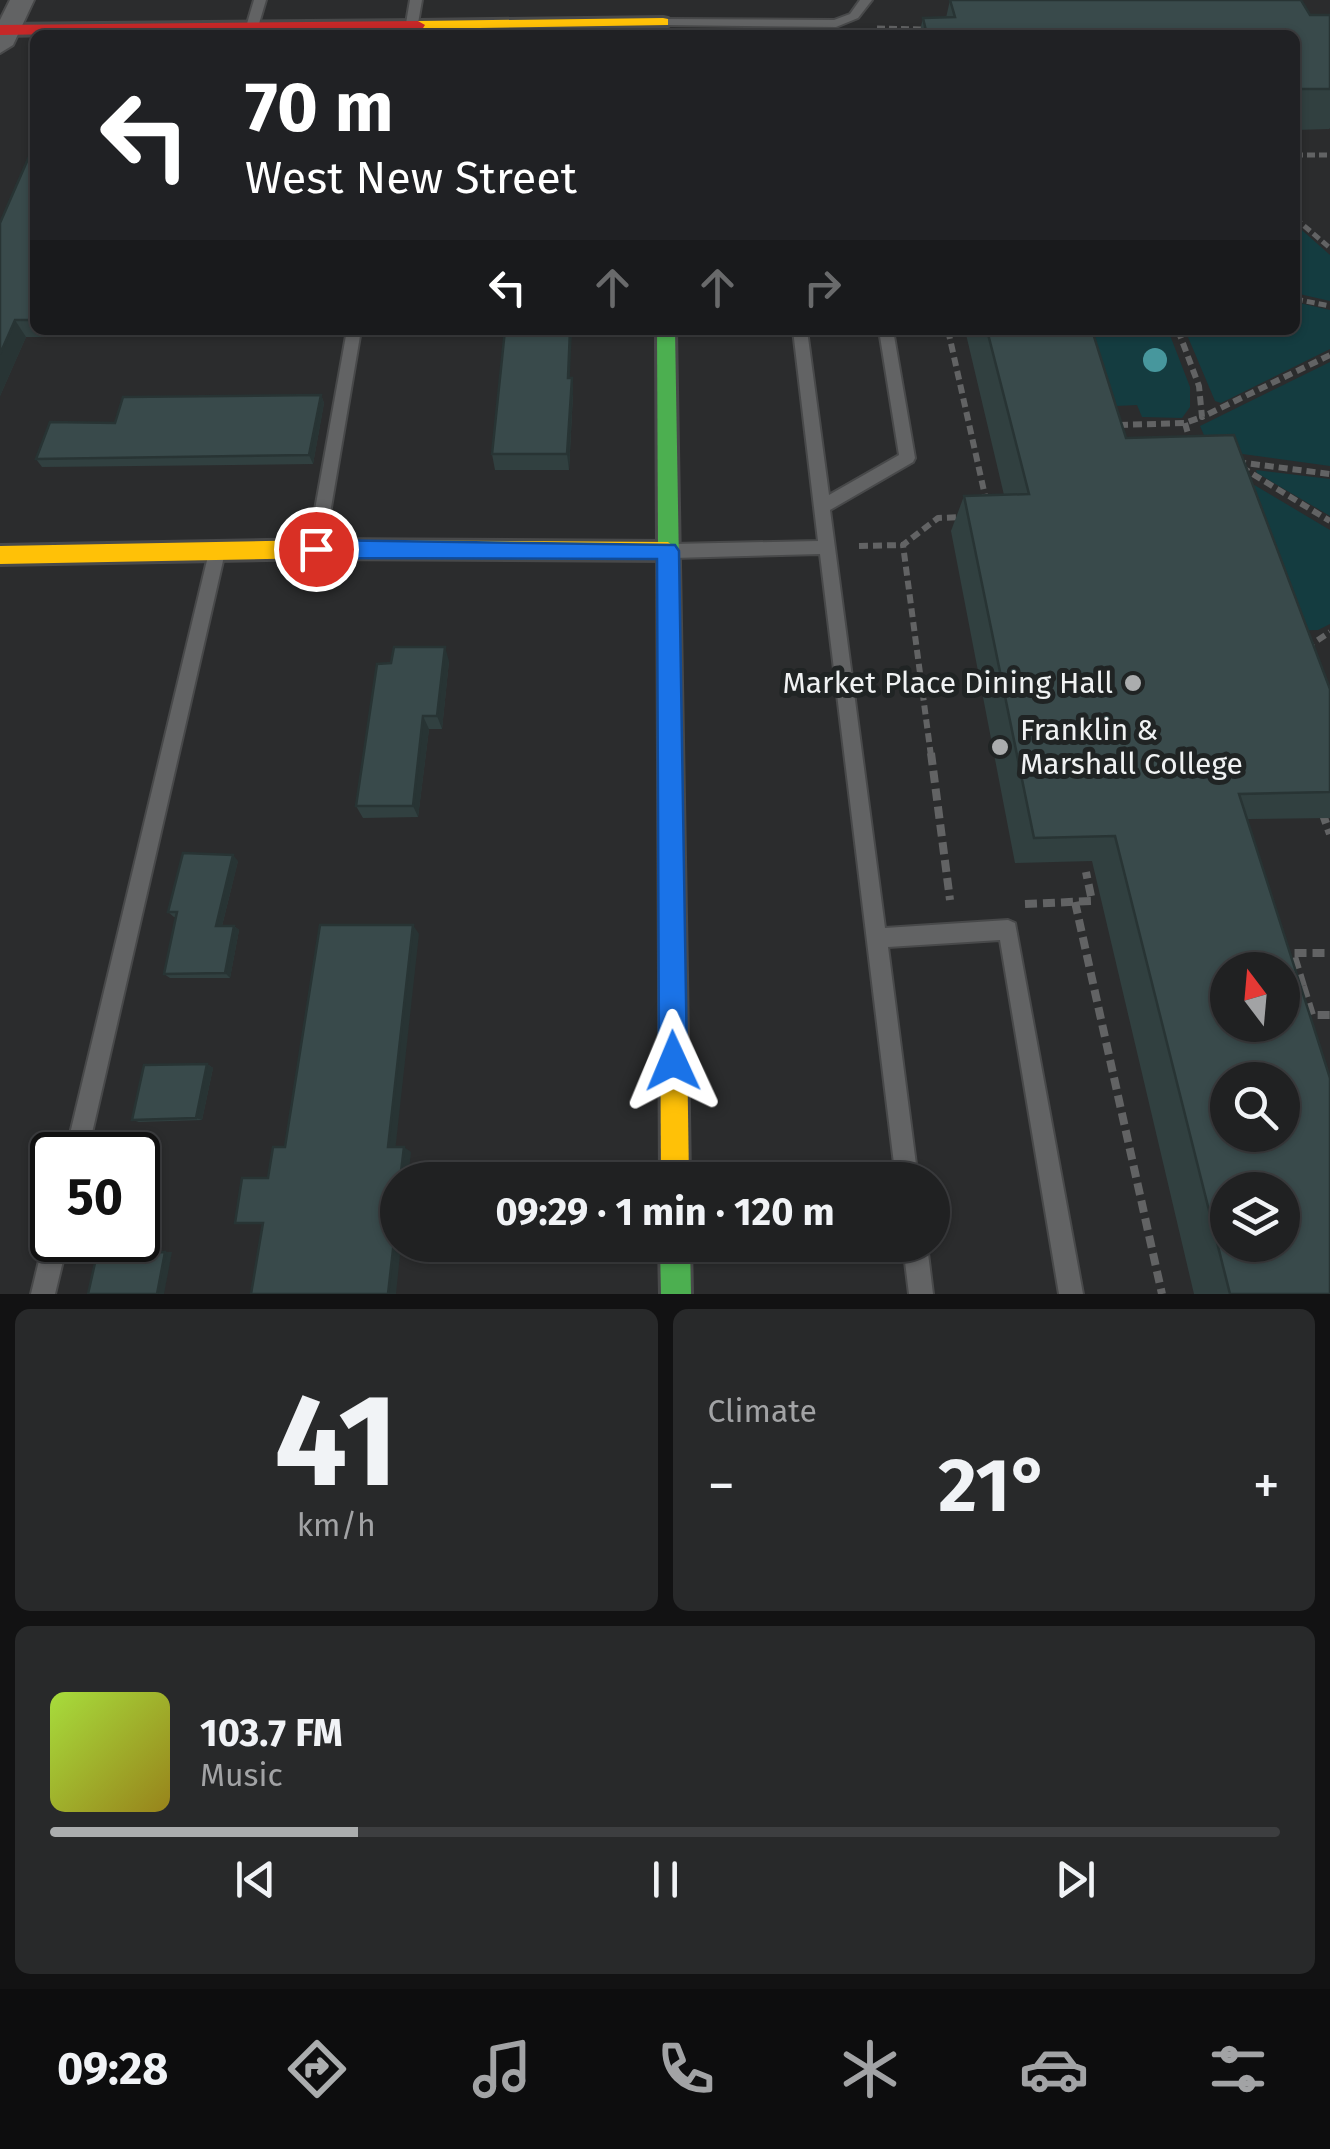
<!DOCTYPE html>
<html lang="en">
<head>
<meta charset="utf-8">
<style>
  body { margin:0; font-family:"Fira Sans",sans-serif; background:#28292a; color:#f1f3f6; height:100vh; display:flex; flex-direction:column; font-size:38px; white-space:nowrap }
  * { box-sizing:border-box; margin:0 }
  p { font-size:32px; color:#a2a3a5 }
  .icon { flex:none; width:55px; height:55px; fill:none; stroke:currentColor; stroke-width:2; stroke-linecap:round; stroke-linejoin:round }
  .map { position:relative; height:1294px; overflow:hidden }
  .details { display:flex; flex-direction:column; gap:15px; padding:15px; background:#121213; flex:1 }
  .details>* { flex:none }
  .banner { position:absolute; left:30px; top:30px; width:1270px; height:305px; border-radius:15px; box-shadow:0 2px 8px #0004,0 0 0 2px #3d3e40; background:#202124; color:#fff; overflow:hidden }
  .needle { width:65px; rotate:344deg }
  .fabs { position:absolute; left:1210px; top:952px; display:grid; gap:20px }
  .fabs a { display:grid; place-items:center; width:90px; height:90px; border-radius:50%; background:#202122; box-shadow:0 2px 8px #0004,0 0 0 2px #3d3e40; font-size:50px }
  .speed { position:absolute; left:30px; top:1132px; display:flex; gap:20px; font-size:50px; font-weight:700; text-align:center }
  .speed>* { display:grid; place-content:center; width:130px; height:130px; border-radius:50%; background:#202122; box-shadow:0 2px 8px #0004,0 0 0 2px #3d3e40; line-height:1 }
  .speed .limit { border:5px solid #111; border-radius:15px; background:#fff; color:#111 }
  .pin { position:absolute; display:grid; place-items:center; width:85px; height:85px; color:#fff; margin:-42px; border:5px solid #fff; border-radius:50%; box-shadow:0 2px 10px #0007 }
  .me { position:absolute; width:110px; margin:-55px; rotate:359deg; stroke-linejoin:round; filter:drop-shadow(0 0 8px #0008) }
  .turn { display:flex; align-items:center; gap:35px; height:210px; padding:0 50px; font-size:45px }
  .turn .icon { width:130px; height:130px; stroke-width:2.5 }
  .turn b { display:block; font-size:70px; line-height:85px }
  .lanes { display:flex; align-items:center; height:95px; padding:0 50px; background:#0003; justify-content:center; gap:50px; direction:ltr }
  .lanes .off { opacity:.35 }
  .big { font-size:75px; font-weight:700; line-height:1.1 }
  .details .widget { flex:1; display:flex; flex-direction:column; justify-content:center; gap:15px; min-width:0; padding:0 35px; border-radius:15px; background:#28292a }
  .details .dial { align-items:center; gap:0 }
  .dial b { font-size:130px; line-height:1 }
  .song { display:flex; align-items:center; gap:30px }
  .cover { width:120px; height:120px; border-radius:15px; background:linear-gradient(135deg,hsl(80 70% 55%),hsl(50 70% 35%)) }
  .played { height:10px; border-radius:5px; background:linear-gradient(90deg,#abadae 25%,#3d3e40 25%) }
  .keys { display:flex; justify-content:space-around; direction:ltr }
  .heat { display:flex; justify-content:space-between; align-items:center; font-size:55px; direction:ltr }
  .details .tiles { flex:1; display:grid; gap:15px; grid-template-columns:1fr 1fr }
  .widget:last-child { grid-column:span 2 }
  .trip { position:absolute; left:380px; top:1162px; width:570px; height:100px; border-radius:50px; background:#202122; box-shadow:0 2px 8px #0004,0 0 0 2px #3d3e40; font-weight:700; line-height:100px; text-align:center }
  .tabs { display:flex; height:160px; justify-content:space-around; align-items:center; background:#0d0d0e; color:#a2a3a5 }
  .tabs .icon { width:70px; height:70px }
  .tabs .selected { color:#abadae }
  .tabs b { font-size:45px; color:#f1f3f6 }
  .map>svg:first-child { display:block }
  .green { fill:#143c40 }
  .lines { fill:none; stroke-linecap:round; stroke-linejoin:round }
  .lane-casing { stroke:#48494a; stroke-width:4 }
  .street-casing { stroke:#48494a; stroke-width:4 }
  .fast-casing { stroke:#48494a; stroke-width:6 }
  .slow-casing { stroke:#48494a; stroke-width:6 }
  .jam-casing { stroke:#48494a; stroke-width:6 }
  .path-far2 { stroke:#626364; stroke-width:5; stroke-dasharray:8 4; stroke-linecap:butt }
  .path-far1 { stroke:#626364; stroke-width:6; stroke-dasharray:9 5; stroke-linecap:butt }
  .path { stroke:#626364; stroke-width:8; stroke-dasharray:12 6; stroke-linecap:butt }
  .lane { fill:#626364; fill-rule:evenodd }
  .street { fill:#626364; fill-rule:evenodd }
  .fast { fill:#4caf50; fill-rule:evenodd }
  .slow { fill:#ffc107; fill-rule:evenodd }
  .jam { fill:#c62828; fill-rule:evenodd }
  .tree { fill:#47979d }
  .wall { fill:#314040 }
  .shaded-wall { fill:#283434 }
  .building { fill:#394a4b; stroke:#283434; stroke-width:2.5; fill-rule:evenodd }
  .route { fill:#1a73e8; stroke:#114b97; stroke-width:2.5 }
  .poi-dot { fill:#abadae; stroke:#202424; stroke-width:4 }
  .labels { text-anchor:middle; stroke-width:10; stroke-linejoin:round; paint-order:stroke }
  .poi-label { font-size:30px; fill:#f0f2f3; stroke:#202424; text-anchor:end }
</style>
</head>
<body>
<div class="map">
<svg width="1330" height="1294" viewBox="0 0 1330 1294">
  <rect width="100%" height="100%" fill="#2b2c2d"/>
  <g class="green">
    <polygon points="1295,224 1330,255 1330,301 1295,293"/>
    <polygon points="1295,302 1330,310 1330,349 1221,403 1215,401 1185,330 1295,330"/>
    <polygon points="1070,330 1168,330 1190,387 1190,407 1182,418 1142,417 1137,405 1095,407"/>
    <polygon points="1330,362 1330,466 1228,452 1207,442 1200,426"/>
    <polygon points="1219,464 1330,530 1330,624 1318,630 1280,631"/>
    <polygon points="1256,470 1330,479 1330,516 1257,473"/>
  </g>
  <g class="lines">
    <defs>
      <g id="lane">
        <polygon points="254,0 266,0 258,27 252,30 246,27"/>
        <polygon points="410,0 422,0 416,35 404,35"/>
        <polygon points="860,0 872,0 858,18 836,27 663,25 657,22 663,19 834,20 850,14"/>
        <polygon points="347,330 361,330 324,549 316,556 308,549"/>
        <polygon points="793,330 807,330 829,495 899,455 879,330 893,330 915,458 913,462 830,510 885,928 1008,920 1015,923 1083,1294 1059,1294 1000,940 888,947 918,1180 896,1180 820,554 673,558 665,551 673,544 818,541"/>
        <polygon points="217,545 225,552 87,1155 65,1155 209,552"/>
        <polygon points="52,1230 52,1240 68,1240 55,1294 31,1294 44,1240 48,1232"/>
        <polygon points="903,1245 927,1245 933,1294 909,1294"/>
      </g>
      <polygon id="street" points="10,0 34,0 13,45 0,53 0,20"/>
      <g id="fast">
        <polygon points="657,330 675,330 686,975 682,984 673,988 664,984 660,975"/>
        <polygon points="660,1245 690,1245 691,1294 661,1294"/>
      </g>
      <g id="slow">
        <polygon points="663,18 668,19 668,25 418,29 411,25 418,21"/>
        <polygon points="316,540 668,542 679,551 668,560 316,558 0,564 0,546"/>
        <polygon points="673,962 682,966 686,975 689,1180 661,1180 660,975 664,966"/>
      </g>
      <polygon id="jam" points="418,21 425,25 423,28 0,35 0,25"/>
    </defs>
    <use href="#lane" class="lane-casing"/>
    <use href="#street" class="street-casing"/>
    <use href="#fast" class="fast-casing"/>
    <use href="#slow" class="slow-casing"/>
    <use href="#jam" class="jam-casing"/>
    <g class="path-far2">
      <polyline points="877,28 925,29"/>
      <polyline points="1295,155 1330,155"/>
      <polyline points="1295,218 1330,248"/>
      <polyline points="1295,299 1330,306"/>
    </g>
    <g class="path-far1">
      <polyline points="948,330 986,500"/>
      <polyline points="1178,330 1199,386 1202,417 1330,355"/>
      <polyline points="1185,423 1190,441"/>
      <polyline points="1119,425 1185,423 1202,417"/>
      <polyline points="1237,462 1330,474"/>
      <polyline points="1241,467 1330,521"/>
      <polyline points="859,546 903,545"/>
      <polyline points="1306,648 1330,632"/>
      <polyline points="931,756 903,545 938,518 963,517"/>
    </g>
    <g class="path">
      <polyline points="931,753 950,900"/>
      <polyline points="1322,812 1330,834"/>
      <polyline points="1075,902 1162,1294"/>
      <polyline points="1025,904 1092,901 1086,872"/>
      <polyline points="1303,986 1293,953 1330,953"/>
      <polyline points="1303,986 1312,1015 1330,1015"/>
    </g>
    <use href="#lane" class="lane"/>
    <use href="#street" class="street"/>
    <use href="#fast" class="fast"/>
    <use href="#slow" class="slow"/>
    <use href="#jam" class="jam"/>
  </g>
  <circle class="tree" cx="1155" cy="360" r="12"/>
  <g class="wall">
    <polygon points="950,0 1330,15 1330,128 1329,129 1295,130 1295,35 919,35 923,18 946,18"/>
    <polygon points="35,143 35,330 64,330 61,337 26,337 0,396 0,223"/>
    <polygon points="965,330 1092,330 1126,438 1330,689 1330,818 1248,819 1330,1294 1194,1294 1092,861 1015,863 951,531 964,496 1004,495"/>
    <polygon points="570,378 572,378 573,394 569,470 495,470 492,454"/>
    <polygon points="321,395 324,403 313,464 42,467 36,459 115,423"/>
    <polygon points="449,661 442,729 429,729 418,817 363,818 356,806"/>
    <polygon points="238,861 222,926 234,926 239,930 230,978 170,978 164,974 176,917 174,917 168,912"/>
    <polygon points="207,1064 213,1068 202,1120 139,1122 132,1120"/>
  </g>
  <g class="shaded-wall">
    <polygon points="15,320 26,337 0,396 0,354"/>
    <polygon points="570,330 572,330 569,394 568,378"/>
    <polygon points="572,378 573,394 569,470 567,454"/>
    <polygon points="321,395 324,403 313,464 309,455"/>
    <polygon points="445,647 449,661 442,729 437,716"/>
    <polygon points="423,716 429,729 418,817 413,806"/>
    <polygon points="233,855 238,861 221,930 216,926"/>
    <polygon points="413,925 419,934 395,1152 388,1147"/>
    <polygon points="234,926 239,930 230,978 225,973"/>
    <polygon points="207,1064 213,1068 202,1120 196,1118"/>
    <polygon points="404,1147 411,1152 408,1180 400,1180"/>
    <polygon points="398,1205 398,1245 401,1245 396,1294 388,1294"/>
    <polygon points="165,1252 172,1252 164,1294 157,1294"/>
  </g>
  <g class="building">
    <polygon points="950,0 1301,0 1310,15 1330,15 1330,89 1295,89 1295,35 927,35 923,18 955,17"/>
    <polygon points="35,143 35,320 15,320 0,354 0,223"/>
    <polygon points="505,330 570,330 568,378 572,378 567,454 492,454"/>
    <path d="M 987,330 L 1092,330 L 1126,438 L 1234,435 L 1330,689 L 1330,792 L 1239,794 L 1330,1078 L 1330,1294 L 1230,1294 L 1115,836 L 1034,838 L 964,496 L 1029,494 ZM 1228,970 L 1282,970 L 1282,1025 L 1228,1025 ZM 1228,1080 L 1282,1080 L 1282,1135 L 1228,1135 ZM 1228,1190 L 1282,1190 L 1282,1245 L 1228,1245 Z"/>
    <polygon points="321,395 309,455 36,459 50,422 115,423 123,397"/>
    <polygon points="394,647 445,647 437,716 423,716 413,806 356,806 377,664 391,663"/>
    <polygon points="183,853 233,855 216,926 234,926 225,973 164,974 177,912 168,912"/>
    <polygon points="320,925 413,925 388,1147 404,1147 400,1180 398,1180 398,1205 388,1294 251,1294 263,1223 235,1223 242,1178 268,1178 273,1147 285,1147"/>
    <polygon points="207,1064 196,1118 132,1120 144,1065"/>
    <polygon points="165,1252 157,1294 88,1294 97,1254"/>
  </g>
  <polygon class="route" points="316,540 675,545 679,551 687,1061 683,1071 673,1075 663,1071 659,1061 657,559 316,558 305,549"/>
  <g class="poi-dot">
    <circle cx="1133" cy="683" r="10"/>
    <circle cx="1000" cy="747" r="10"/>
  </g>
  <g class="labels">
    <g class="poi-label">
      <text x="1113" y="693">Market Place Dining Hall</text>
      <text x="1020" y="740" text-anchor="start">Franklin &amp;<tspan x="1020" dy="34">Marshall College</tspan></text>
    </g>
  </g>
</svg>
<div class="fabs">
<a><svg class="needle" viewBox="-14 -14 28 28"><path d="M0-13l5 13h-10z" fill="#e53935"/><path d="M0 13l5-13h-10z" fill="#a2a3a5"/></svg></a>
<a><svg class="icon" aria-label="search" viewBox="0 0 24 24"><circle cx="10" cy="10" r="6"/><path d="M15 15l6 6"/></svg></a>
<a><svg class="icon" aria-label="layers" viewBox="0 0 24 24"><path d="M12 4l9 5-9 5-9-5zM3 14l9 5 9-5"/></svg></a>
</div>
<div class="speed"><div class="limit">50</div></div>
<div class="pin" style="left:316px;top:549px;background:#d93025"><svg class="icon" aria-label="arrive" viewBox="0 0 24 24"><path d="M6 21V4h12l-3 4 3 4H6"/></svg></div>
<svg class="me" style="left:673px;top:1061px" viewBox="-20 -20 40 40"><path d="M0-17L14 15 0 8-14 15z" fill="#1a73e8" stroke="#fff" stroke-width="4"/></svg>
<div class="trip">09:29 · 1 min · 120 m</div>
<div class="banner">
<div class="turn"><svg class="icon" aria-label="left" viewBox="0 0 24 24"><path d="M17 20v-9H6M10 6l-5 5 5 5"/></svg><div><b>70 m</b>West New Street</div></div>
<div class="lanes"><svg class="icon" aria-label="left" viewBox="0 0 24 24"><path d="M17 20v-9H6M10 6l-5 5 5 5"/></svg><svg class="icon off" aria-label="ahead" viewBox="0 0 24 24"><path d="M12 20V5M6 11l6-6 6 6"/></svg><svg class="icon off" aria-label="ahead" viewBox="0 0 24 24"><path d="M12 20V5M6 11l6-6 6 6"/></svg><svg class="icon off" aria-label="right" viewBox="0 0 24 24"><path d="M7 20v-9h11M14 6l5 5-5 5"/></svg></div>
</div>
</div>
<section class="details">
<div class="tiles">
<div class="widget dial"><b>41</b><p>km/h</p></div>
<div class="widget"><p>Climate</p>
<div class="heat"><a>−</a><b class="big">21°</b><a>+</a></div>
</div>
<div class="widget">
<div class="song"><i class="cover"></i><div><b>103.7 FM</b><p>Music</p></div></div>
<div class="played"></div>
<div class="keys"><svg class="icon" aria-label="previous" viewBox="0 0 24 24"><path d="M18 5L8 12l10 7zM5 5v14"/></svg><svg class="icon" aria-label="pause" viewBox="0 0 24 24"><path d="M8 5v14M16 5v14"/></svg><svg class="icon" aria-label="next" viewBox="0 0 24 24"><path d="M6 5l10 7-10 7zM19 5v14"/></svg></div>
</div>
</div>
</section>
<nav class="tabs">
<b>09:28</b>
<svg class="icon selected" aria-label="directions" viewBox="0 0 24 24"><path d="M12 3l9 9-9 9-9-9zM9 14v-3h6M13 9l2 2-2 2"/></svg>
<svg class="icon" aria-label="music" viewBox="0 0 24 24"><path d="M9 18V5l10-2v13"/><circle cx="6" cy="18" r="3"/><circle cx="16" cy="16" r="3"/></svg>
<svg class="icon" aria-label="phone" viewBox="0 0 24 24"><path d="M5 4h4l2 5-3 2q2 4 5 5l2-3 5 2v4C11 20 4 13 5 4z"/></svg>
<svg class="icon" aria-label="climate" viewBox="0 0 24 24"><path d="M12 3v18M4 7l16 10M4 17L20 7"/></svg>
<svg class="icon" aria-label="car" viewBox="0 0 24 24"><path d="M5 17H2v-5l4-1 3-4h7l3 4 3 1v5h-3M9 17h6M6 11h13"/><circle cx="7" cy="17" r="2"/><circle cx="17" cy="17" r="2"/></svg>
<svg class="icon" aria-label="filters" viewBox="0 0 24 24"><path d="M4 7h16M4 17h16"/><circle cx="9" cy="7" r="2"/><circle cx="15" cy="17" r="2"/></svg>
</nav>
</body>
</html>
